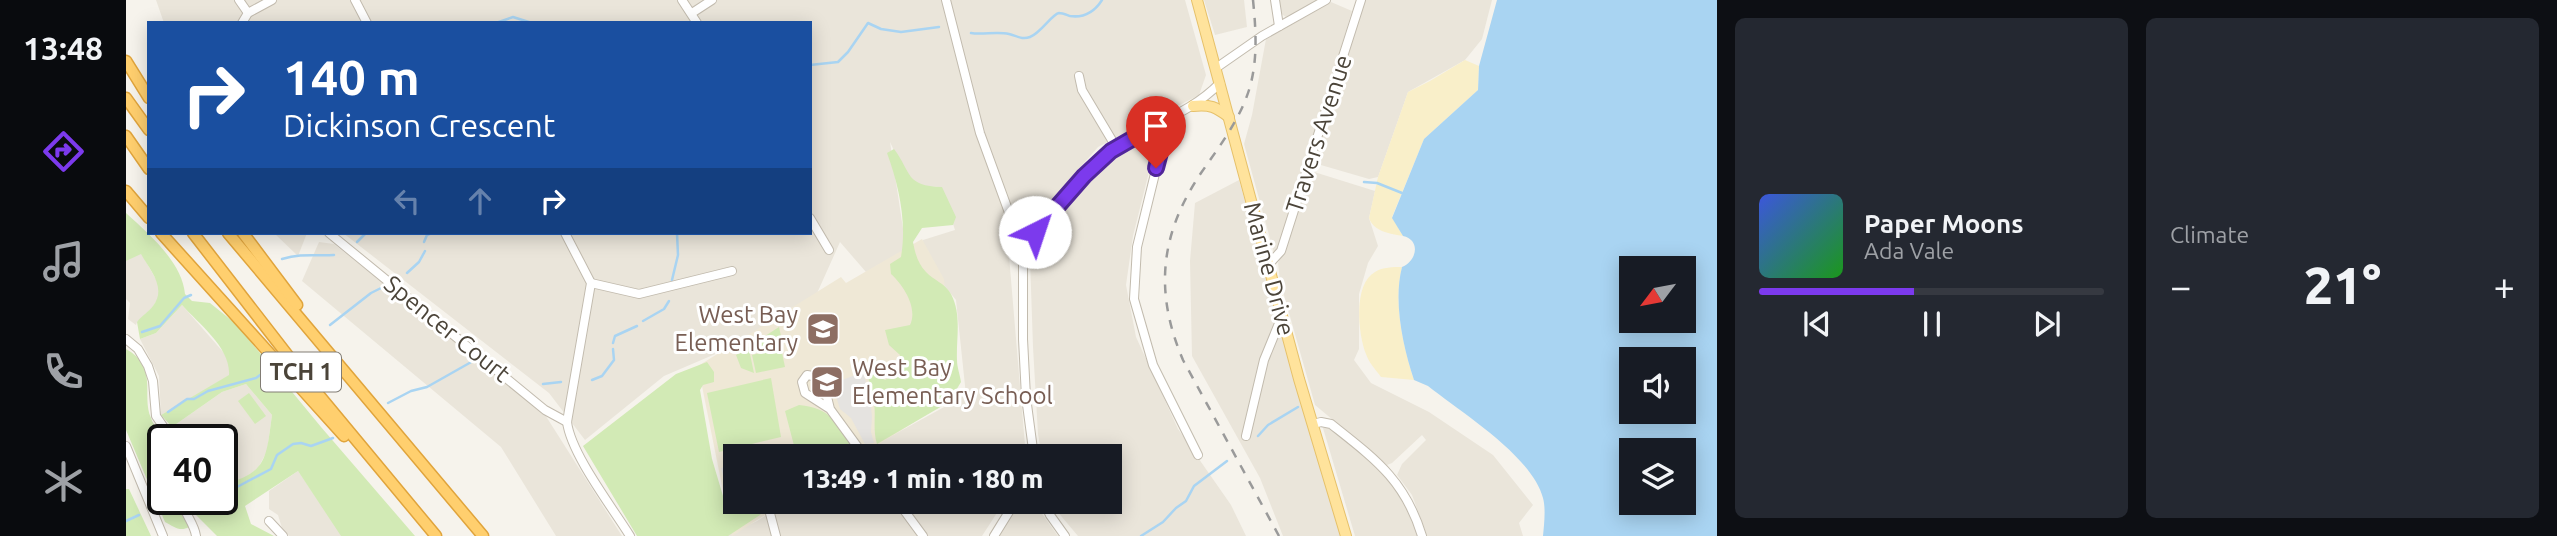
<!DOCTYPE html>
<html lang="en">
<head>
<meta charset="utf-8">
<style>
  body { margin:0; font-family:Ubuntu,sans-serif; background:#242831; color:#f1f3f6; height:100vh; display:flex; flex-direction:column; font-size:26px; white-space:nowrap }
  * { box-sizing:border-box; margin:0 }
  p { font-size:23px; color:#9ea1a6 }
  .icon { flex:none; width:38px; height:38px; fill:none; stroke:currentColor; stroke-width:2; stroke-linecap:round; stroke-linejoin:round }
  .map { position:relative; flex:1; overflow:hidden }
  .panel { display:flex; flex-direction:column; gap:18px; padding:18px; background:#0d0f14; width:840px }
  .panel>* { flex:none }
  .top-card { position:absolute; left:21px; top:21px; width:665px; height:214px; border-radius:0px; box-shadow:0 4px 18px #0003; background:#1a4fa0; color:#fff; overflow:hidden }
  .needle { width:46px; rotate:238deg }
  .tools { position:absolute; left:1493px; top:256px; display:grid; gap:14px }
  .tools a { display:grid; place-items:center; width:77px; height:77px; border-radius:0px; background:#171b24; box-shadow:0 4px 18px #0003; font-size:35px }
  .speed { position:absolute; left:21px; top:424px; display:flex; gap:14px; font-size:35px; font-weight:700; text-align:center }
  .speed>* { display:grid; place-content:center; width:91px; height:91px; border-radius:50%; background:#171b24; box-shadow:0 4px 18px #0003; line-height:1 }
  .speed .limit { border:4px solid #111; border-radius:10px; background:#fff; color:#111 }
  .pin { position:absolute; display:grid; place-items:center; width:60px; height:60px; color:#fff; margin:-72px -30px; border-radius:50% 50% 50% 0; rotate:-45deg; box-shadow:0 0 7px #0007 }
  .pin .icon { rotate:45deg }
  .me { position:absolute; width:77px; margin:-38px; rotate:41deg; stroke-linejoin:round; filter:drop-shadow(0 0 5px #0008) }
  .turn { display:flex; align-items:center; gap:24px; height:147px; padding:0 21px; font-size:32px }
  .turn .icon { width:91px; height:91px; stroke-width:2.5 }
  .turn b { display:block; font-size:49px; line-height:60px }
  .lanes { display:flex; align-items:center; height:66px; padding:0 21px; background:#0003; justify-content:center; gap:35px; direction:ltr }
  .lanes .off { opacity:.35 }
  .big { font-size:52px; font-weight:800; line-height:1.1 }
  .panel .card { flex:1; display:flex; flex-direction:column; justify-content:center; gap:10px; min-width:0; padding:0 24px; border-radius:10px; background:#242831 }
  .song { display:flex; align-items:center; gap:21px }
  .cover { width:84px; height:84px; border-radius:10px; background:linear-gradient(135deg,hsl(230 70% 55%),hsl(120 70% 35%)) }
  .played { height:7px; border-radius:4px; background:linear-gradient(90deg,#7c3aed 45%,#363941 45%) }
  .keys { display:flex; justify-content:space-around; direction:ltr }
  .heat { display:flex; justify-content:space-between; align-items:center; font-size:38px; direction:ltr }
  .panel .tiles { flex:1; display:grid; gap:18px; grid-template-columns:repeat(2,1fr) }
  .trip { position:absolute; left:597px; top:444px; width:399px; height:70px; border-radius:0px; background:#171b24; box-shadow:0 4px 18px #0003; font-weight:800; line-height:70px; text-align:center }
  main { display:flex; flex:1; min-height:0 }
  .tab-bar { display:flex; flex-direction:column; width:126px; justify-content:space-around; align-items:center; background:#090b0e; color:#9ea1a6 }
  .tab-bar .icon { width:49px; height:49px }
  .tab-bar .current { color:#7c3aed }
  .tab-bar b { font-size:32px; color:#f1f3f6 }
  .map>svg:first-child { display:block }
  .residential { fill:#eae5da }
  .education { fill:#efe8d6 }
  .green { fill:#d2eab5 }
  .sand { fill:#f9efc9 }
  .parking { fill:#e5e3e0 }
  .water { fill:#a9d4f2; fill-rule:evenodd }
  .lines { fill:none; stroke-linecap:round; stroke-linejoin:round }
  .stream { stroke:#a9d4f2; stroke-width:2.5 }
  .minor-casing { stroke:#c2bbae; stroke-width:10 }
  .major-casing { stroke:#e6c16a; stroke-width:12 }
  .highway-casing { stroke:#e0a43c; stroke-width:13 }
  .minor { stroke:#fff; stroke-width:8 }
  .major { stroke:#ffe39c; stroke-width:10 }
  .highway { stroke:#ffcf6e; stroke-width:10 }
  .rail { stroke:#9a9a9a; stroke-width:2.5; stroke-dasharray:9 9; stroke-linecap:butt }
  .route-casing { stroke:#51269a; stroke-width:18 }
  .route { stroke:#7c3aed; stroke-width:12 }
  .labels { text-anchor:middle; stroke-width:6; stroke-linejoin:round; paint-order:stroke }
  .shield { fill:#fff; stroke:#817c74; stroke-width:2 }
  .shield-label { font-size:23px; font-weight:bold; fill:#4b4439 }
  .street-label { font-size:24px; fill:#4b4439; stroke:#fff }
  .education-label { font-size:24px; fill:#785e54; stroke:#fff; text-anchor:end }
</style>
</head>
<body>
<main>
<nav class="tab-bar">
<b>13:48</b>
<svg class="icon current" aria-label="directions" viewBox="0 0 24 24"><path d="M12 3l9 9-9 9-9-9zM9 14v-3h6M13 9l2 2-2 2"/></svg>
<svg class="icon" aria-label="music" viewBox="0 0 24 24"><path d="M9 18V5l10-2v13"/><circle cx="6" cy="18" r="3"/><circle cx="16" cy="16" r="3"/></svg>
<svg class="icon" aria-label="phone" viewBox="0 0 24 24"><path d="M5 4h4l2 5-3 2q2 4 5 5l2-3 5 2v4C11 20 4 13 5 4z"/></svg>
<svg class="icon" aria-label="climate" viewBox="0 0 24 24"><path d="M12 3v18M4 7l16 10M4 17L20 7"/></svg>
</nav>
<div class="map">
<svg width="1591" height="536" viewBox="0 0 1591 536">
  <rect width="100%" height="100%" fill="#f6f3ec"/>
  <g class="residential">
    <polygon points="30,0 1059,0 1080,75 1073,95 972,147 897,233 883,256 900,457 735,457 760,439 840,395 830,300 797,259 797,240 829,230 815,187 785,186 764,142 780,249 740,272 714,242 688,300 645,315 636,334 538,376 459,440 423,393 217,233 684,233 684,23 38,23"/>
    <polygon points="1078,0 1118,0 1121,27 1089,35"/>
    <polygon points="1153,0 1196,0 1160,17 1154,13"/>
    <polygon points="1238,0 1366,0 1356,39 1339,60 1282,92 1252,177 1243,179 1188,163"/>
    <polygon points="1205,2 1226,11 1178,169 1151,251 1148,253 1118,144 1126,115 1140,39"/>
    <polygon points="1027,133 1027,156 1007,236 1000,285 1010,337 1052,429 1105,505 1120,536 952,536 925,504 984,502 984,457 916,457 912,434 907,347 904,259 930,215 995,152"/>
    <polygon points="1185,171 1249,191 1243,218 1252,246 1242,263 1233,294 1233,349 1228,360 1245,383 1303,412 1367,455 1407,505 1393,523 1397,536 1301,536 1286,495 1271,475 1276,464 1300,440 1296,435 1266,463 1261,465 1189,405 1154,281 1152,263 1163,240"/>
    <polygon points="1113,180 1170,384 1216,536 1157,536 1134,478 1066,356 1064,261 1069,203"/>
    <polygon points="148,233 181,233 172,256"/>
    <polygon points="193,242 208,244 416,410 496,536 430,536 375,447 176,281"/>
    <polygon points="15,253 32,283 34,295 26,308 11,322 10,325 2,319 4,303 0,299 0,261"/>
    <polygon points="56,305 98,353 104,364 104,375 35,415 33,376 14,339 30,333"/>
    <polygon points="120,384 146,415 141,451 131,470 116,480 96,484 96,439 51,439 46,427 96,392"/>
    <polygon points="1202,427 1218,438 1260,476 1281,504 1292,536 1229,536 1197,428"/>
    <polygon points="172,471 214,533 215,536 163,536 156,528 152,515 143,509 143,491"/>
    <polygon points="661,502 878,502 856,536 600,536 631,521"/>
    <polygon points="893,502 909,504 932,536 873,536"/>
  </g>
  <polygon class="education" points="796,239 818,279 828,397 733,457 609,457 609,502 660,502 606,536 572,366 715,277 720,283"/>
  <g class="green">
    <path d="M 768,149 C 786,173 779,186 816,187 L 830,217 L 827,225 L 796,228 L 787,242 C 789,253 792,264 800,272 C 807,280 819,283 825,294 C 836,315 830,338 831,360 C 831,367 834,375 835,382 L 823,402 L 751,444 C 746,428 751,413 747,397 C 745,389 742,384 743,375 L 746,372 L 759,380 C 769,376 772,365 774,355 L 763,345 L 759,330 L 784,325 C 792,308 778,286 765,274 L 764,264 L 775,257 C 781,222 773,186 761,153 Z"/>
    <path d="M 0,213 C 23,234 56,262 59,294 L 66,301 L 84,303 L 110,324 L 195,427 L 289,536 L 215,536 L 172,471 L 119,506 L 125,524 L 148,536 L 91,536 L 64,509 L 64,499 L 96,499 L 96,484 C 142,474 140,457 146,415 L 120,384 L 96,392 L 46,427 L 35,415 L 103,375 C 105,348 73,324 56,305 L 30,333 L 14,339 L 11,322 C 16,315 23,312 27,306 C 41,288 24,270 15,254 L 0,261 Z"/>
    <polygon points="653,327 657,345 624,354 628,373 615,368 610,355"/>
    <polygon points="655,348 659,367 630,373 626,355"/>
    <path d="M 0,349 C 33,367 15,395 25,418 C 28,428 36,431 42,439 L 37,439 L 37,499 L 51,499 L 54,512 L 63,527 C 54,532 48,527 39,522 L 0,430 Z"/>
    <polygon points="581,362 588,372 588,382 577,385 574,390 586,459 597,496 608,504 633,502 638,509 634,515 602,536 511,536 457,446 550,374"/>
    <polygon points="645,378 655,437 593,452 581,393"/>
    <polygon points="123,393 140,416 129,424 112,401"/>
    <path d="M 673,405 C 706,408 709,423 729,448 L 725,457 L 671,457 L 659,411 Z"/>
    <polygon points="0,489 3,489 25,536 0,536"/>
  </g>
  <g class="sand">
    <path d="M 1339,60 L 1353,66 L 1352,90 L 1298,139 L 1266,217 L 1277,236 C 1265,234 1248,232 1243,218 L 1252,177 L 1282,92 L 1304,81 Z"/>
    <path d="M 1276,267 C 1267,302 1277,346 1288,380 L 1255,377 C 1250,370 1243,363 1240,354 C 1232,334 1227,284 1249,272 C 1257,267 1267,267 1276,267 Z"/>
  </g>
  <g class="parking">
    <polygon points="737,372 744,396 746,417 745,432 748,443 739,444 725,418 714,409 706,384"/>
    <polygon points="609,465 609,490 601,492 595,468"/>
  </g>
  <path class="water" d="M 1371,0 L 1591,0 L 1591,536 L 1417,536 C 1418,525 1420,509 1417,498 C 1406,456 1336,413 1302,386 L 1288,380 C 1277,346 1267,302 1276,267 C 1291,261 1295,240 1277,236 L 1266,218 L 1298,139 L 1352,90 L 1353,66 ZM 1505,268 L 1558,268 L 1558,320 L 1505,320 ZM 1505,359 L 1558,359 L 1558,411 L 1505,411 ZM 1505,450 L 1558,450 L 1558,502 L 1505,502 Z"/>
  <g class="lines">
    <g class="stream">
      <polyline points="370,23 387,17 406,23"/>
      <path d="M 845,33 C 857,35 871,31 883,34 C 891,36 896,40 904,37 C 915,33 926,14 933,13 C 936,13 941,15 944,16 C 958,18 969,11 976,0"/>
      <polyline points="684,65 712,62 722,52 742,23 755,29 775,32 813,27"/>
      <polyline points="1238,182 1251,183 1276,193"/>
      <polyline points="231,242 240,233"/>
      <polyline points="298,242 301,235 306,233"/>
      <path d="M 156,259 C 176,253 187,256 208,255"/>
      <polyline points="281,273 293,262 299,251"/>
      <polyline points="546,280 552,255 551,233"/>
      <polyline points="517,321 538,309 543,301"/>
      <polyline points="204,325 245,293 257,287"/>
      <polyline points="16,332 34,326 58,298 65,295"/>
      <polyline points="487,343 489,336 511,326"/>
      <polyline points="466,380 476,376 488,360 487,349"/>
      <polyline points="417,384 435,382"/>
      <polyline points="262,403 285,391 301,387 347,361"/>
      <polyline points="42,412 61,399 68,399 82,391 130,378 145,367"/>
      <polyline points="1132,436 1142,425 1172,407"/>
      <polyline points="96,495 145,469 151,455 167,444 175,443 185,446 207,438"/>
      <polyline points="72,503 93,499"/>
      <polyline points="0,521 13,515"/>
      <polyline points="1015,536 1037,522 1050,508 1060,501 1068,486 1101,461"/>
    </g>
    <defs>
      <g id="minor">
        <polyline points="113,0 122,13"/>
        <polyline points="229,0 241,23"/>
        <polyline points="556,0 571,23"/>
        <polyline points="820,0 854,133 897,251 897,339 900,397 908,457"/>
        <polyline points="1149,0 1153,26"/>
        <polyline points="566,13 586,0"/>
        <polyline points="116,23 122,13 146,0"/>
        <polyline points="1090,68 1136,36 1200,0"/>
        <polyline points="953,76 956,90 990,147"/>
        <polyline points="1037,121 1037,141 1011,247 1008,299 1027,365 1072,455"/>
        <polyline points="684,218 703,250"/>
        <polyline points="203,233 419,410 441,422"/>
        <path d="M 439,233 L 465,283 L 441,422 C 445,454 486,507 504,536"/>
        <path d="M 897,251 C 918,219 957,168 989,147 C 1024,124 1064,114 1094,83"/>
        <polyline points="1143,264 1155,251 1235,0"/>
        <polyline points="465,283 513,294 606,271"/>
        <polyline points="0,339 12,349 22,366 27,381 30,416 46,439"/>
        <polyline points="704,409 679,393 676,382 681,375 693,377 698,385 704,409 739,457"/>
        <path d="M 1187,424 L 1195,422 L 1205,424 C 1249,459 1279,480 1296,536"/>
        <polyline points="1120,436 1138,360 1156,316"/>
        <polyline points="0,446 37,536"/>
        <path d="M 56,499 C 57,513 68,522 70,536"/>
        <polyline points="641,502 650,536"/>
        <polyline points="772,502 797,536"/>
        <polyline points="918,502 924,515 939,536"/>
        <polyline points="143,521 157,536"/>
        <polyline points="868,536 889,502"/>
      </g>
      <g id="major">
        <polyline points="1071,0 1173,379 1220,536"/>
        <path d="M 1067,106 C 1084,104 1090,107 1103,117"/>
      </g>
      <g id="highway">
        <polyline points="0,61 23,98"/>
        <polyline points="0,98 23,130"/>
        <polyline points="0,136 23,169"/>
        <polyline points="0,191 23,218"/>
        <polyline points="35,233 218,436"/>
        <polyline points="67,233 187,388 310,536"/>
        <polyline points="102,233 357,536"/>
        <polyline points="117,233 171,305"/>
      </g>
    </defs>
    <use href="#minor" class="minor-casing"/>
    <use href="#major" class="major-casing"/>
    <use href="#highway" class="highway-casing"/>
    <use href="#minor" class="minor"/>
    <use href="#major" class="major"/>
    <use href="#highway" class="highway"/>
    <path class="rail" d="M 1127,0 C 1130,30 1132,61 1123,90 C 1113,121 1093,147 1075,173 C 1034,234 1028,292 1057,360 L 1153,536"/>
  </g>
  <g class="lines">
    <defs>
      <polyline id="route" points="909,232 958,176 985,151 1037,121 1037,141 1030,168"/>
    </defs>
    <use href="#route" class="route-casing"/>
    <use href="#route" class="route"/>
  </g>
  <defs>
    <symbol id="school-square" viewBox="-11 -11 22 22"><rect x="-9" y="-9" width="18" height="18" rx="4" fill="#8d6e63" stroke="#fff"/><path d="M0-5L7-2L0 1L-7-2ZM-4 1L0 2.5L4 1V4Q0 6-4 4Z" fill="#fff"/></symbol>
  </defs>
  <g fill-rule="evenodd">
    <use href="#school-square" x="678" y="310" width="38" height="38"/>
    <use href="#school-square" x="682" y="363" width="38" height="38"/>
  </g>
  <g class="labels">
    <rect class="shield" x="135" y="352.5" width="80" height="39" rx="5"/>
    <g class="shield-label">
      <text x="175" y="380">TCH 1</text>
    </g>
    <g class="street-label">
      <text transform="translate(1193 134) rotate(-72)" y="8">Travers Avenue</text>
      <text transform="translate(1143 269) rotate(75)" y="8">Marine Drive</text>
      <text transform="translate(321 329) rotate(39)" y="8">Spencer Court</text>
    </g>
    <g class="education-label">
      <text x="672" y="323">West Bay<tspan x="672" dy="28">Elementary</tspan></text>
      <text x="726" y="376" text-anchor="start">West Bay<tspan x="726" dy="28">Elementary School</tspan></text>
    </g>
  </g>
</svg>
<div class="tools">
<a><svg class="needle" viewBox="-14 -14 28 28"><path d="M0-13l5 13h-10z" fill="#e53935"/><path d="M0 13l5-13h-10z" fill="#9ea1a6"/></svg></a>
<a><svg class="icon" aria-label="sound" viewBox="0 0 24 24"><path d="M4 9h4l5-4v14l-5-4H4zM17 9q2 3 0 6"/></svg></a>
<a><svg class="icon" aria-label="layers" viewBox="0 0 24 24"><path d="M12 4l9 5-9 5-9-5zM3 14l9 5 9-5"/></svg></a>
</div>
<div class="speed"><div class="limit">40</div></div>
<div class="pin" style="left:1030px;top:168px;background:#d93025"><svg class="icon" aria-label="arrive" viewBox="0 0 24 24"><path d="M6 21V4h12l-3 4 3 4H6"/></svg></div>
<svg class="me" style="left:909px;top:232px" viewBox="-20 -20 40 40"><circle r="19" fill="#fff"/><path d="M0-13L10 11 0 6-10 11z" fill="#7c3aed"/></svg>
<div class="trip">13:49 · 1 min · 180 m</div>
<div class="top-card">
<div class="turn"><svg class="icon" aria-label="right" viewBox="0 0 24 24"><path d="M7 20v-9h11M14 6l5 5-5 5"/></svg><div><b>140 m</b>Dickinson Crescent</div></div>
<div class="lanes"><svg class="icon off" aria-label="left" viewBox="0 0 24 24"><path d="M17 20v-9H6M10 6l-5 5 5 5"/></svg><svg class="icon off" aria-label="ahead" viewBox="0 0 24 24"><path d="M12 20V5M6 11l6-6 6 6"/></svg><svg class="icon" aria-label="right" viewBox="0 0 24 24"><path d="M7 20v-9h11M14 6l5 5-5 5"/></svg></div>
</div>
</div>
<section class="panel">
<div class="tiles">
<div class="card">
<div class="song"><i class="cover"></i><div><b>Paper Moons</b><p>Ada Vale</p></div></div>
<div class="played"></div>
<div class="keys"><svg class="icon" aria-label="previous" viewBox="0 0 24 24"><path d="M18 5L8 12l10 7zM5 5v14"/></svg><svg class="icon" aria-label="pause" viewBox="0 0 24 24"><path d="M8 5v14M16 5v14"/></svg><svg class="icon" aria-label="next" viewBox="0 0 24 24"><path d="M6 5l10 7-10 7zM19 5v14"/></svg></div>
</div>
<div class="card"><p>Climate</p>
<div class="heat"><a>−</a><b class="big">21°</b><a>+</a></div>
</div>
</div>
</section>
</main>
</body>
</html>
